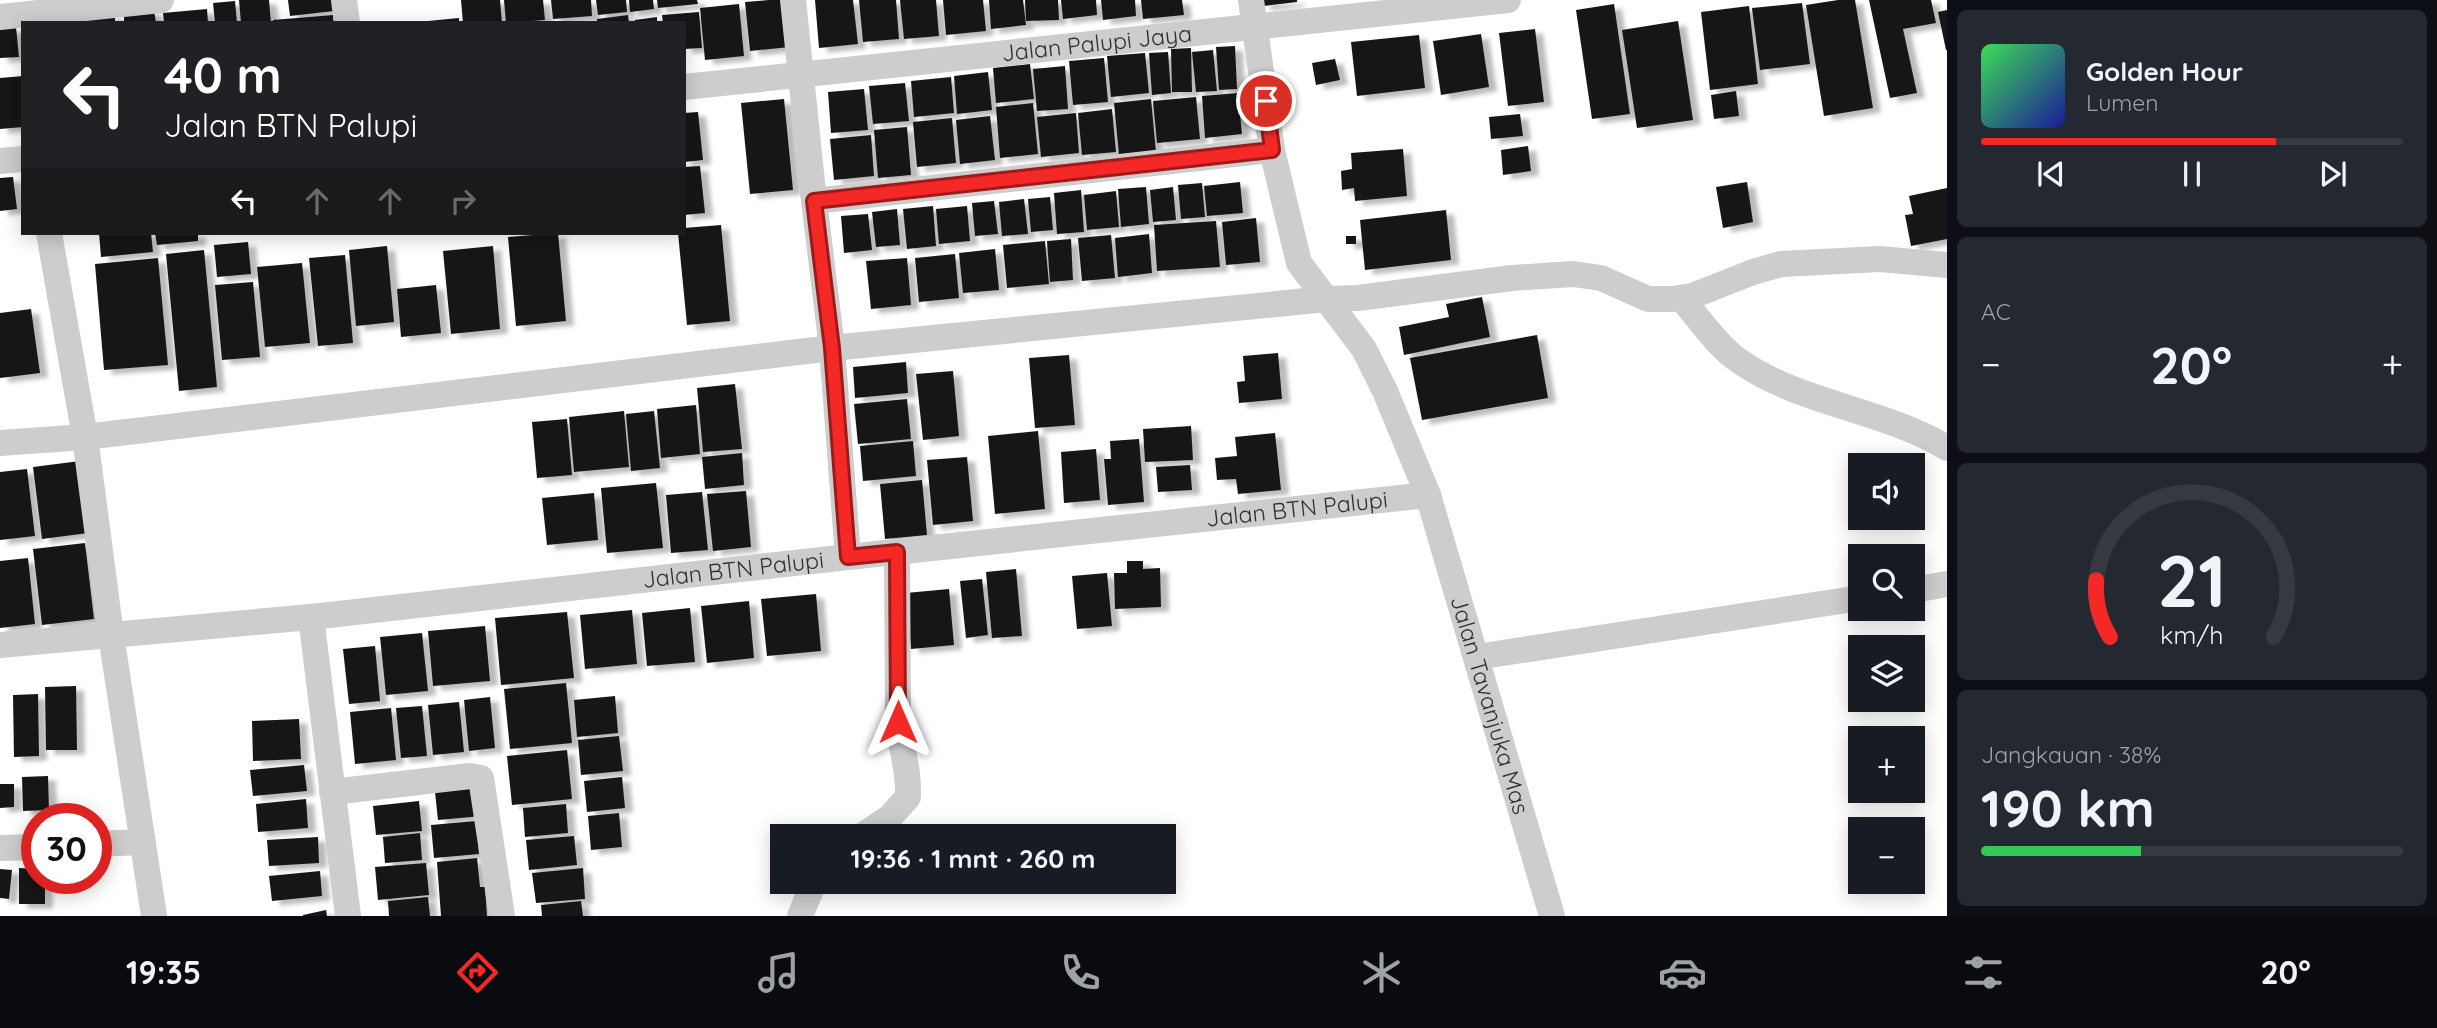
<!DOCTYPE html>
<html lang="id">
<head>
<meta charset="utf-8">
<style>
  body { margin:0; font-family:Quicksand,sans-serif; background:#242831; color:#f1f3f6; height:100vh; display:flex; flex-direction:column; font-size:26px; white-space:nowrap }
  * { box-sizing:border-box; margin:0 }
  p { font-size:23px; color:#9ea1a6 }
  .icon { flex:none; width:38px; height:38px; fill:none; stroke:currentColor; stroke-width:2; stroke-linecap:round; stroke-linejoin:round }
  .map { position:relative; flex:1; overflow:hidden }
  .panel { display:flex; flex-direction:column; gap:10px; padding:10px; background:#0d0f14; width:490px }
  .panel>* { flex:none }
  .top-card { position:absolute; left:21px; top:21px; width:665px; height:214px; border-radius:0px; box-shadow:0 4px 18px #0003; background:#202124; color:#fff; overflow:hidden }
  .buttons { position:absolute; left:1848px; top:453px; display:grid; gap:14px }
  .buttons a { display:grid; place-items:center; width:77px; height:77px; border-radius:0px; background:#171b24; box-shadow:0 4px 18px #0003; font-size:35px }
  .speed { position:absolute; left:21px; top:803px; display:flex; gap:14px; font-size:35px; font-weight:700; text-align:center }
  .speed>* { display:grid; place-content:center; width:91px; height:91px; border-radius:50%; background:#171b24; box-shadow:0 4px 18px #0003; line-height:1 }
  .speed .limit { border:10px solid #d22; background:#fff; color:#111 }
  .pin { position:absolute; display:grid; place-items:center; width:60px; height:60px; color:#fff; margin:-30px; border:4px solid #fff; border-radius:50%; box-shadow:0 2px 7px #0007 }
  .me { position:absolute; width:77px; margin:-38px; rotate:0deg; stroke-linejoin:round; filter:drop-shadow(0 0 5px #0008) }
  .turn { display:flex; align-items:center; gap:24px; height:147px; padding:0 28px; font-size:32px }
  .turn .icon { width:91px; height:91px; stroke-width:2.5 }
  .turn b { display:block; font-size:49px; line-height:60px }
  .lanes { display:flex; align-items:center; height:66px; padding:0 28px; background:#0003; justify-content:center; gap:35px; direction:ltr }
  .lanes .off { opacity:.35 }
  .big { font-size:52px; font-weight:700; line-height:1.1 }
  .panel .widget { flex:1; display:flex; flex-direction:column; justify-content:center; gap:10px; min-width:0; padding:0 24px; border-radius:10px; background:#242831 }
  .panel .dial { align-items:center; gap:0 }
  .dial svg { height:182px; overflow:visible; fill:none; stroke:#363941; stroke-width:7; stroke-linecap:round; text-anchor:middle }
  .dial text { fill:#f1f3f6; stroke:none }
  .song { display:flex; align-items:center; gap:21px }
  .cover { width:84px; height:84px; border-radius:10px; background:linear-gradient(135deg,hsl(130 70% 55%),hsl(240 70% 35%)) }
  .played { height:7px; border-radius:4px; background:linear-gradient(90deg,#f42926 70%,#363941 70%) }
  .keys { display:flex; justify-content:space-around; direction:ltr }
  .heat { display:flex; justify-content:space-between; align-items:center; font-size:38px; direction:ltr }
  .charge { height:10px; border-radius:5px; background:linear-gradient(90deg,#34c759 38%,#363941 0) }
  .trip { position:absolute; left:770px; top:824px; width:406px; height:70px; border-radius:0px; background:#171b24; box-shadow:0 4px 18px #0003; font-weight:700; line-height:70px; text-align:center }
  .tabs { display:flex; height:112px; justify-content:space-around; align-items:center; background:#090b0e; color:#9ea1a6 }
  .tabs .icon { width:49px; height:49px }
  .tabs .on { color:#f42926 }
  .tabs b { font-size:32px; color:#f1f3f6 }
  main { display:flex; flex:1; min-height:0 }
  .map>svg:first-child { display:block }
  .building { fill:#171717; filter:url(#shadow) }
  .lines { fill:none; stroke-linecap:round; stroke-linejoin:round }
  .minor { stroke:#cdcdcd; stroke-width:26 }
  .route-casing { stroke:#9f1b19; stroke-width:18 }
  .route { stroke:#f42926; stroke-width:12 }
  .labels { text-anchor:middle; stroke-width:7; stroke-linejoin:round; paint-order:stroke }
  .street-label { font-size:23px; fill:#303030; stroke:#fff }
</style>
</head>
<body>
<main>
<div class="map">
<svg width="1947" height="916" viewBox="0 0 1947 916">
  <defs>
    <filter id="shadow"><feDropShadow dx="8" dy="4.5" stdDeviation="2" flood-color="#0004"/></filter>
  </defs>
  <rect width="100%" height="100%" fill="#fff"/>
  <g class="building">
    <polygon points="239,0 269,0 271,23 241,23"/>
    <polygon points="288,0 333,0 334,11 290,16"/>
    <polygon points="461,0 500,0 502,23 463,23"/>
    <polygon points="504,0 543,0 545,20 506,23"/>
    <polygon points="551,0 591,0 592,16 553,19"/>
    <polygon points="596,0 626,0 627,12 598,15"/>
    <polygon points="629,0 653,0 654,9 630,12"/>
    <polygon points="657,0 697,0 698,4 658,8"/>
    <polygon points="769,0 785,0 790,47 750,51 745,2"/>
    <polygon points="815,0 853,0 858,44 819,48"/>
    <polygon points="859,0 896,0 899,39 863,42"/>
    <polygon points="900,0 936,0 939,36 904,39"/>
    <polygon points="943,0 983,0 986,31 946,35"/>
    <polygon points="989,0 1023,0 1026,25 991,29"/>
    <polygon points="1025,0 1058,0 1059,20 1026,21"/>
    <polygon points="1061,0 1096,0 1097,15 1063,19"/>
    <polygon points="1101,0 1135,0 1136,16 1103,20"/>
    <polygon points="1141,0 1182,0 1184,15 1143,19"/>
    <polygon points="1262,0 1297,0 1297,2 1263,6"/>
    <polygon points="1838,0 1855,0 1873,108 1824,116 1806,5"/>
    <polygon points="1869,0 1931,0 1936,23 1903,29 1917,93 1890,98"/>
    <polygon points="235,1 237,23 215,23 213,3"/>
    <polygon points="1802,3 1810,64 1760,70 1752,8"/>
    <polygon points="739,4 744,56 705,60 700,8"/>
    <polygon points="1614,4 1630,114 1592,119 1576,10"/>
    <polygon points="1749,6 1758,84 1710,90 1701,12"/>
    <polygon points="207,9 208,23 164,23 163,13"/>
    <polygon points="154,10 156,23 124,23 124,13"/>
    <polygon points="1947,10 1947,50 1946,50 1938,12"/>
    <polygon points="699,12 702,48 684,49 684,23 663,23 662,15"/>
    <polygon points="115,15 115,23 78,23 78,19"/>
    <polygon points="333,15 334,23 273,23 273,20"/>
    <polygon points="628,15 629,23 597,23 597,19"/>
    <polygon points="657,17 657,23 635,23 635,20"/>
    <polygon points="459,18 459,23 428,23 428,21"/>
    <polygon points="1678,21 1693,120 1637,128 1622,30"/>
    <polygon points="16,27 19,57 0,58 0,29"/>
    <polygon points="1535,29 1544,102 1508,106 1499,33"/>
    <polygon points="1481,34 1489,87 1441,95 1433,41"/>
    <polygon points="1419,35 1425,88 1357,96 1351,42"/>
    <polygon points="1235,46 1237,89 1219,90 1216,47"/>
    <polygon points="1191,48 1192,92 1172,92 1171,49"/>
    <polygon points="1213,50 1217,91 1196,92 1192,52"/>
    <polygon points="1168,52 1171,93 1152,95 1149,53"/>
    <polygon points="1145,53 1149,93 1111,97 1107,56"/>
    <polygon points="1104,58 1108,102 1073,105 1069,61"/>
    <polygon points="1335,59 1340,80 1316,85 1312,63"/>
    <polygon points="1030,64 1034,99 996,103 993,68"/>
    <polygon points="1065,66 1068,109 1037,111 1033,69"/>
    <polygon points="988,72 992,110 957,114 954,76"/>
    <polygon points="23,76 23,127 0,129 0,78"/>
    <polygon points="951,77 954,113 914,117 911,81"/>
    <polygon points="905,83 909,121 873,124 869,86"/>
    <polygon points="864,89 868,130 831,133 828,92"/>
    <polygon points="1736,91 1739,116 1714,119 1711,95"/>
    <polygon points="1238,93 1242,134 1205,138 1202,96"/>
    <polygon points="1196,97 1200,139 1157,143 1153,101"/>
    <polygon points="784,99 793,190 750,194 741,103"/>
    <polygon points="1151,99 1156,152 1119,155 1114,103"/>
    <polygon points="1033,103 1038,154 1000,158 996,107"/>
    <polygon points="1112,109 1116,152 1082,155 1078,113"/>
    <polygon points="698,112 703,160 684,162 684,113"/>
    <polygon points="1076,113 1079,153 1041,157 1037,117"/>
    <polygon points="1520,114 1523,136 1491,139 1489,117"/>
    <polygon points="990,116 995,160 960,164 956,120"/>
    <polygon points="952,118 956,163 917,167 913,122"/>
    <polygon points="907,127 911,175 878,178 874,130"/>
    <polygon points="871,135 874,176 834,180 830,139"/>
    <polygon points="1528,146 1531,171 1503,175 1501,150"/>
    <polygon points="1403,149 1407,196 1355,201 1354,188 1342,190 1341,171 1352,169 1351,153"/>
    <polygon points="700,166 705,213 684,215 684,167"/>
    <polygon points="13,177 17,209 0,211 0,178"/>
    <polygon points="1240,182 1243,213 1207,216 1204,186"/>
    <polygon points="1747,182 1753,222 1723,228 1716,187"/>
    <polygon points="1202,183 1205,217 1181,219 1178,185"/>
    <polygon points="1146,187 1149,224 1121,227 1118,189"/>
    <polygon points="1173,187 1176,220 1153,222 1150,190"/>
    <polygon points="1947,188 1947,239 1911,246 1905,215 1913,214 1909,196"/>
    <polygon points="1081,190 1084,232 1057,234 1054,193"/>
    <polygon points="1116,191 1119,227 1087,230 1084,195"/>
    <polygon points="1050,197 1053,230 1031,232 1028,199"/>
    <polygon points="1024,199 1028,234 1002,236 999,202"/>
    <polygon points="994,201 998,234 975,236 972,203"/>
    <polygon points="933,206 936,246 907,249 903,209"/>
    <polygon points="967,206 970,241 939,244 936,209"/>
    <polygon points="897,209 900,245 876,247 872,212"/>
    <polygon points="1446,210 1451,260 1365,270 1360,220"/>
    <polygon points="868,214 872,250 844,253 841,216"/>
    <polygon points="1256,218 1260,262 1226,265 1222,222"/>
    <polygon points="1216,221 1220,267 1157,271 1154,225"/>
    <polygon points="721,225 730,321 687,325 678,233 684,233 684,228"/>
    <polygon points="99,233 151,233 153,252 101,257"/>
    <polygon points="155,233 198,233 198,241 157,245"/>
    <polygon points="558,233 566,321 516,326 508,237"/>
    <polygon points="1149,234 1152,273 1118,277 1115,238"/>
    <polygon points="1111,235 1115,278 1082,281 1078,238"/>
    <rect x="1346" y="236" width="10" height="8"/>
    <polygon points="1071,239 1073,280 1050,282 1047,241"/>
    <polygon points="1045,241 1049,284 1007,288 1003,245"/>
    <polygon points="248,242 251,274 217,277 214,245"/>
    <polygon points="387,246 394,322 356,326 349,250"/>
    <polygon points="493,246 500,329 451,334 443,251"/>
    <polygon points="995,249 999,290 963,293 959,253"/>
    <polygon points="204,250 217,387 179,391 166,254"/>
    <polygon points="955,254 959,298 919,302 915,258"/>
    <polygon points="345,255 353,343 318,346 309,258"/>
    <polygon points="158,258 168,365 104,370 95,264"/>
    <polygon points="907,258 911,305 871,309 866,261"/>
    <polygon points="302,263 310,343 265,347 257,267"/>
    <polygon points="253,282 260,357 222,360 215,285"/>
    <polygon points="436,285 441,333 401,337 397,289"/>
    <polygon points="1482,297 1490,337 1404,355 1399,327 1449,317 1446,304"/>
    <polygon points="31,309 40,373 0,378 0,313"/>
    <polygon points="1537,335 1548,398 1422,420 1410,358"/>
    <polygon points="1278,353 1282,399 1239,403 1237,382 1245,381 1243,356"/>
    <polygon points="1069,355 1075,425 1035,428 1029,358"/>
    <polygon points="906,362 908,393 855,398 853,367"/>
    <polygon points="953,371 959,436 923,440 916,374"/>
    <polygon points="735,384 742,449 703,452 697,388"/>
    <polygon points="907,399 911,439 858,444 854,404"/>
    <polygon points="696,405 700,454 661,458 657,409"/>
    <polygon points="624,411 629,467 574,472 569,417"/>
    <polygon points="654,411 660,468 631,471 626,414"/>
    <polygon points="567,419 572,475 537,478 532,422"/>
    <polygon points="1191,426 1193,460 1145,462 1143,429"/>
    <polygon points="1038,431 1045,509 995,514 988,436"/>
    <polygon points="1275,433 1281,490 1238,494 1236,479 1217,480 1215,458 1237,456 1235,437"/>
    <polygon points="1139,439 1144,502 1108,505 1104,459 1111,459 1110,441"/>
    <polygon points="913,441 916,476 863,481 860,446"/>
    <polygon points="1096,449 1100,500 1064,503 1061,452"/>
    <polygon points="742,453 744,485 705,489 702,457"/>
    <polygon points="967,457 973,521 933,525 927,460"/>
    <polygon points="80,461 88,533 42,539 33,467"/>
    <polygon points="1190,465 1192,490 1158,492 1156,467"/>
    <polygon points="27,469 35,536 0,540 0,472"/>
    <polygon points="922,480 927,535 885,539 880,484"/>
    <polygon points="656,483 663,548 607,553 601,488"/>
    <polygon points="746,491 751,547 713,551 707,494"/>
    <polygon points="702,492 708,550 671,553 666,495"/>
    <polygon points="594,493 598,540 547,545 542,498"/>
    <polygon points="85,543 94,619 42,625 33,549"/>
    <polygon points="28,558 35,624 0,628 0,561"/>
    <polygon points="1127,561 1143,561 1143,569 1160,568 1161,607 1115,609 1114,573 1127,573"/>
    <polygon points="1016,569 1022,636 992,638 986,572"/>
    <polygon points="1107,573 1112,626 1077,629 1072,576"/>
    <polygon points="982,579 988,635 966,638 960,581"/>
    <polygon points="949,589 954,645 911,649 906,593"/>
    <polygon points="816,594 821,651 767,656 761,599"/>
    <polygon points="749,601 754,658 707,663 701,606"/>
    <polygon points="690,608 695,662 647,666 642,613"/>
    <polygon points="632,610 637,664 585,669 580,615"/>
    <polygon points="567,612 574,678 501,685 495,618"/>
    <polygon points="485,626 490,681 433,686 428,631"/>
    <polygon points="422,633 428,691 386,695 380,637"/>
    <polygon points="375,646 380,701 349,704 343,649"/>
    <polygon points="566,683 572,743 510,749 504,689"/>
    <polygon points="76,686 77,750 46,750 45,687"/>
    <polygon points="38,694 39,756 14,757 13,695"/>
    <polygon points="615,696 618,733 577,737 574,700"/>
    <polygon points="490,697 495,748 469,751 464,700"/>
    <polygon points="459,702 464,752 433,755 428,705"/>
    <polygon points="422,706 427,756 401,758 396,708"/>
    <polygon points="391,708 396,760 355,764 350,712"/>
    <polygon points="299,719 301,759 253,761 252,721"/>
    <polygon points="619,736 623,771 581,775 578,740"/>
    <polygon points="567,750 572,799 512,805 507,756"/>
    <polygon points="304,765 307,791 253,796 250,770"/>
    <polygon points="48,776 49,810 23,811 22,777"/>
    <polygon points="622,777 625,808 587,812 584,781"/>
    <polygon points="0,784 14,784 14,807 0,808"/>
    <polygon points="479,788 482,816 438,820 435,792"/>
    <polygon points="306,799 308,828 258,832 256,804"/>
    <polygon points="419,801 422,831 376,835 373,806"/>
    <polygon points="566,804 568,833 525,837 523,808"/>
    <polygon points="619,813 622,847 591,850 588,816"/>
    <polygon points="476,821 479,854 434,858 431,825"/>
    <polygon points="420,833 422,860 385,863 383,837"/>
    <polygon points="574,836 577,865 529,870 526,840"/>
    <polygon points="318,837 319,863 269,866 267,840"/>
    <polygon points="477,858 480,887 485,887 487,916 441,916 437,862"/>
    <polygon points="426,863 429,895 378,900 375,867"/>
    <polygon points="19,868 37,869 37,878 45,878 45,904 19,904"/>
    <polygon points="583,868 585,899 536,903 532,873"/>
    <polygon points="0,869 12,870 9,899 0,898"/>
    <polygon points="320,871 322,896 272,901 269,876"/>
    <polygon points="428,897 430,916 389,916 388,901"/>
    <polygon points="581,901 583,916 542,916 541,905"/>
    <polygon points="326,910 327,916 303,916 303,915"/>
  </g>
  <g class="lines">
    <g class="minor">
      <polyline points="344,0 347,23"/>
      <polyline points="793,0 814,201 832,348 848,557"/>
      <path id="s1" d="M 1251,0 L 1272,150 L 1299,263 L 1364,349 L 1385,391 L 1428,495 L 1552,916"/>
      <polyline points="0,17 161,0"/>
      <path id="s2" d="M 684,87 L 1508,0"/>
      <polyline points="0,161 23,159"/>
      <polyline points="814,201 1272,150"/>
      <polyline points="49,233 85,437 111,635 154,916"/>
      <path d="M 1681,298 C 1698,317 1714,342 1735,358 C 1797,404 1881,408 1947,448"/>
      <polyline points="0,443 85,437 832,348 1327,299 1358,298 1512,278 1573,274 1601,278 1648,299 1673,299 1692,296 1753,272 1781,264 1880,259 1947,265"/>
      <polyline points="1913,590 1947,584"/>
      <polyline points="311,617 348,916"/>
      <path id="s3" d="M 0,645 L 311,617 L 848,557 L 1428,495"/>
      <polyline points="1477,657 1860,598"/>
      <polyline points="332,792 470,776 481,778 502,916"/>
      <path d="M 862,836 L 890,817 L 908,797 C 909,767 901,750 898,722 L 897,552"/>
      <polyline points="96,844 142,842"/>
      <polyline points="0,848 37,847"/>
      <polyline points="800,916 814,882"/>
    </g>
  </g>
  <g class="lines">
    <defs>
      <polyline id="route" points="898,722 897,552 848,557 832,348 814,201 1272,150 1266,101"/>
    </defs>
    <use href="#route" class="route-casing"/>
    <use href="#route" class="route"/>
  </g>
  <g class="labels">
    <g class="street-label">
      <text dy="8" stroke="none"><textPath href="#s2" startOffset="415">Jalan Palupi Jaya</textPath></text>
      <text dy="8" stroke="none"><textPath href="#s3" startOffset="1304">Jalan BTN Palupi</textPath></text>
      <text dy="8" stroke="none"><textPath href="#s3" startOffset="737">Jalan BTN Palupi</textPath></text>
      <text dy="8" stroke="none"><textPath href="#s1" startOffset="754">Jalan Tavanjuka Mas</textPath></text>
    </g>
  </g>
</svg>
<div class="buttons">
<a><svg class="icon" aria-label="sound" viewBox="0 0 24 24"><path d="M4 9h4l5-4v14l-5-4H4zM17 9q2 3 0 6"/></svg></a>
<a><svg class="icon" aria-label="search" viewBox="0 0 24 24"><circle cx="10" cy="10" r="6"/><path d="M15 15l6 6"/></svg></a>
<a><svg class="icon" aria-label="layers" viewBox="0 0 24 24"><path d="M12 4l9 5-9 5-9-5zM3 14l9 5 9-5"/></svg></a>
<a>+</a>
<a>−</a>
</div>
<div class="speed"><div class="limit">30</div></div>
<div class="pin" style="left:1266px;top:101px;background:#d93025"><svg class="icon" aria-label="arrive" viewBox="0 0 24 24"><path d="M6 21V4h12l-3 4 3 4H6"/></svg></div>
<svg class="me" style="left:898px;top:722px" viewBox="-20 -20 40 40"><path d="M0-17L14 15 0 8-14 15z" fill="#f42926" stroke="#fff" stroke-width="4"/></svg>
<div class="trip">19:36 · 1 mnt · 260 m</div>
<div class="top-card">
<div class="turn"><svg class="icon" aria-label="left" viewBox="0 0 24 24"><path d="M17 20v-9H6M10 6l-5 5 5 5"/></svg><div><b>40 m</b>Jalan BTN Palupi</div></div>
<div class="lanes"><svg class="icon" aria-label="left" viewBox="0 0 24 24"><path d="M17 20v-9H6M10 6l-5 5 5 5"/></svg><svg class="icon off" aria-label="ahead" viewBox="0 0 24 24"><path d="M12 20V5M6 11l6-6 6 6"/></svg><svg class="icon off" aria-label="ahead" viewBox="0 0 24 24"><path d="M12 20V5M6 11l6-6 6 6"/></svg><svg class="icon off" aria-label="right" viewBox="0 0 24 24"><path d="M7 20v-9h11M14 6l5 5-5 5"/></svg></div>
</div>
</div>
<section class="panel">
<div class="widget">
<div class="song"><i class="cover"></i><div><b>Golden Hour</b><p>Lumen</p></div></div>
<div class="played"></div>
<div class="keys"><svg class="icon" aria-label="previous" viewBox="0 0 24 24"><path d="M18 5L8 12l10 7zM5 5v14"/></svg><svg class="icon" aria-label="pause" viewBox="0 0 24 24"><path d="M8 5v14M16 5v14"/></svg><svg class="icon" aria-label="next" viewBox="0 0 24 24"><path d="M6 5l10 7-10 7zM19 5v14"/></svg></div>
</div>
<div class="widget"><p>AC</p>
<div class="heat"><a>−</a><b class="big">20°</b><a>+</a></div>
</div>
<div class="widget dial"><svg viewBox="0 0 100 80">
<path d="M14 69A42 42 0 1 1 86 69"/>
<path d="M14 69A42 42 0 0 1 8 44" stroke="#f42926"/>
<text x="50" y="56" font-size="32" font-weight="700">21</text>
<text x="50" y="72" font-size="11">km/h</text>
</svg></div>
<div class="widget"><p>Jangkauan · 38%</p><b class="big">190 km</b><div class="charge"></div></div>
</section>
</main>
<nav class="tabs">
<b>19:35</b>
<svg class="icon on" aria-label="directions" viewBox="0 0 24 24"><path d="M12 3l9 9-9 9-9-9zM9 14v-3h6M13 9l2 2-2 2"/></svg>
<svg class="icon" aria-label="music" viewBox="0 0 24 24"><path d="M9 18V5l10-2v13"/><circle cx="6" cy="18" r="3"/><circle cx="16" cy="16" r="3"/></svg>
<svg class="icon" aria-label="phone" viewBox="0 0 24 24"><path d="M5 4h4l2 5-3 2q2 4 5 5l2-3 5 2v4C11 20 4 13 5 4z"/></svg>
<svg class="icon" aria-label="climate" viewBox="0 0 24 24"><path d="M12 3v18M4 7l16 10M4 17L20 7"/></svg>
<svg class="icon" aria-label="car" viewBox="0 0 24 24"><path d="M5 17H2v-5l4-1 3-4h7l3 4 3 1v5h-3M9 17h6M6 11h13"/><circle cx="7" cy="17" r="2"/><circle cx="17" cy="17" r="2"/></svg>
<svg class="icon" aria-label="filters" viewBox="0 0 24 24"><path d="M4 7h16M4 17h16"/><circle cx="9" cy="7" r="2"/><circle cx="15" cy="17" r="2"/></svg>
<b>20°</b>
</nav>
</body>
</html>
